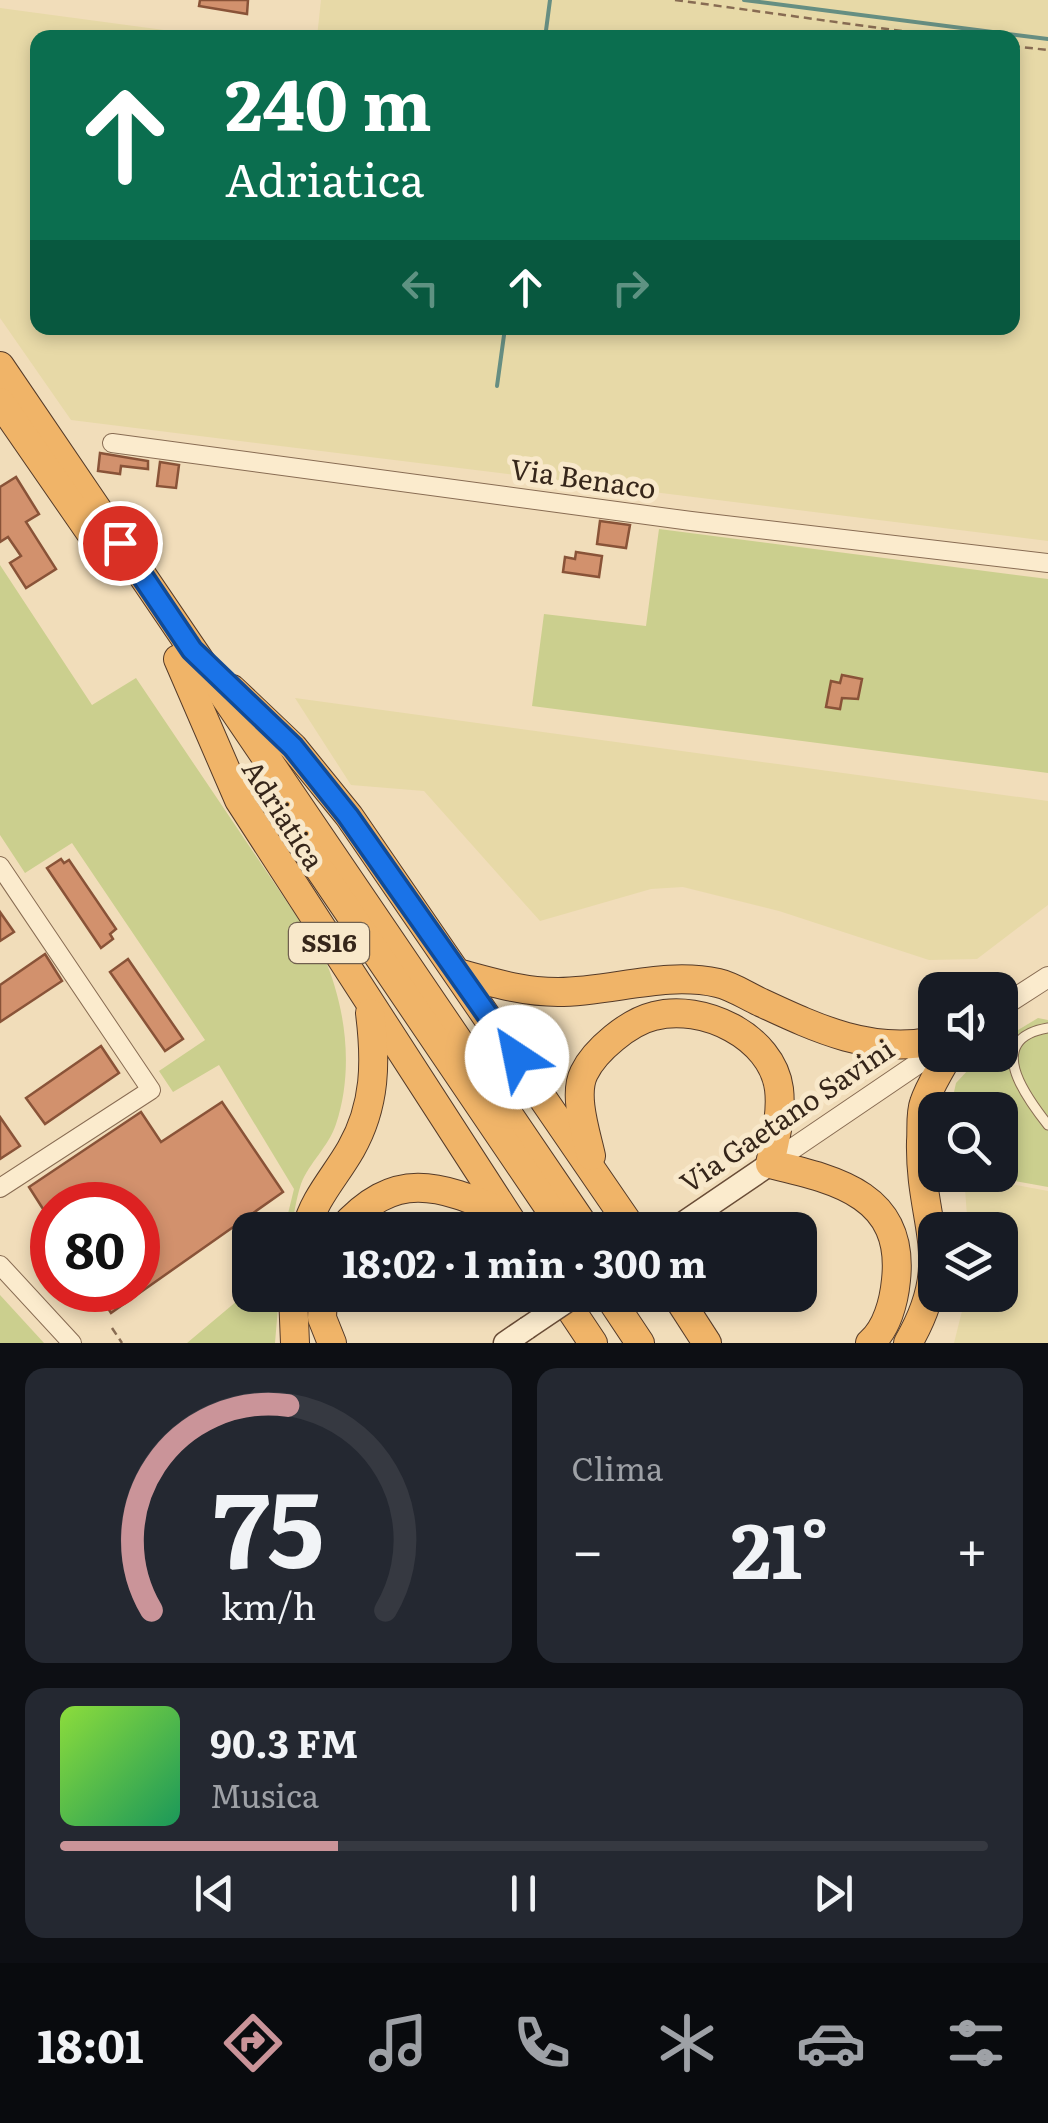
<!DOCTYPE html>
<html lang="it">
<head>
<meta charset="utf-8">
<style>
  body { margin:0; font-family:Literata,serif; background:#242831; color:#f1f3f6; height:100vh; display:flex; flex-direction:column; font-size:38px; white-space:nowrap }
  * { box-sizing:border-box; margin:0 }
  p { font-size:32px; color:#9ea1a6 }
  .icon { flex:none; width:55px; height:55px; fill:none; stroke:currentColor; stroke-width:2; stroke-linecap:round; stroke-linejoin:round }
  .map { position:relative; height:1343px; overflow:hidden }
  .side { display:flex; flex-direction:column; gap:25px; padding:25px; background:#0d0f14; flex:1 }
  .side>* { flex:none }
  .hud { position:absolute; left:30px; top:30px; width:990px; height:305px; border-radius:20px; box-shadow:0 5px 15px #0003; background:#0b6e4f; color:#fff; overflow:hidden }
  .fabs { position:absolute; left:918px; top:972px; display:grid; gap:20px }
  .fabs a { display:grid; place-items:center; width:100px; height:100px; border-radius:20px; background:#171b24; box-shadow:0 5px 15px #0003; font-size:50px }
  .speed { position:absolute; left:30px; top:1182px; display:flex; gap:20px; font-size:50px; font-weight:700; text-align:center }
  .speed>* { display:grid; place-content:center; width:130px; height:130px; border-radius:50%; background:#171b24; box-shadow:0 5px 15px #0003; line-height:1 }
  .speed .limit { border:15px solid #d22; background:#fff; color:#111 }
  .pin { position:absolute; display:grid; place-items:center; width:85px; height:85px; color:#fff; margin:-42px; border:5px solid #fff; border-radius:50%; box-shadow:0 2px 10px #0007 }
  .me { position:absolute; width:110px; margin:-55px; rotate:326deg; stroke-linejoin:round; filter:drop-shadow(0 0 8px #0008) }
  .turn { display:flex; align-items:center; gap:35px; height:210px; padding:0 30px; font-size:45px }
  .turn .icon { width:130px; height:130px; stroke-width:2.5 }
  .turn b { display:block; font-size:70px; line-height:85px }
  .lanes { display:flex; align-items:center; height:95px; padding:0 30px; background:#0003; justify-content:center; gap:50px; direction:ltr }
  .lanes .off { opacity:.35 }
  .big { font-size:75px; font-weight:700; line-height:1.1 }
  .side .widget { flex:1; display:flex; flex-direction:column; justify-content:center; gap:15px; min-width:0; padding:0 35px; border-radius:20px; background:#242831 }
  .side .dial { align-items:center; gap:0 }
  .dial svg { height:260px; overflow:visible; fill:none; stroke:#363941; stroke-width:7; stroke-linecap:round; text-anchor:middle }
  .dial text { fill:#f1f3f6; stroke:none }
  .song { display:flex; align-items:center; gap:30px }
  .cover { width:120px; height:120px; border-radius:15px; background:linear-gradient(135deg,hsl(90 70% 55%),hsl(150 70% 35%)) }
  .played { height:10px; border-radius:5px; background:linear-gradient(90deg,#ca9499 30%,#363941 30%) }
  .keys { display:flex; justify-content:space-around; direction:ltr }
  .heat { display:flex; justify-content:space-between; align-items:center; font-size:55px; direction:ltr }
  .side .tiles { flex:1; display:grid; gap:25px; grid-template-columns:1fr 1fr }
  .widget:last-child { grid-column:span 2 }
  .trip { position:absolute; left:232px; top:1212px; width:585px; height:100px; border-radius:20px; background:#171b24; box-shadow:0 5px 15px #0003; font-weight:700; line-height:100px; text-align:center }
  .dock { display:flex; height:160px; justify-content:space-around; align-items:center; background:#090b0e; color:#9ea1a6 }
  .dock .icon { width:70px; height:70px }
  .dock .selected { color:#ca9499 }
  .dock b { font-size:45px; color:#f1f3f6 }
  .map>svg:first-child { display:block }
  .farmland { fill:#e7d9a7 }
  .green { fill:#cbcf8e }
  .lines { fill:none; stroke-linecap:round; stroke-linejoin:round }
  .stream { stroke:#668e82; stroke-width:4 }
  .building { fill:#d2916d; stroke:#895338; stroke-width:2.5 }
  .service-casing { stroke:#886c53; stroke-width:11 }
  .minor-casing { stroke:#886c53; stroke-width:20 }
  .tertiary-casing { stroke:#886c53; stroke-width:22 }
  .secondary-casing { stroke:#6a4d37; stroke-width:25 }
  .trunk-casing { stroke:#553b29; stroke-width:30 }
  .path { stroke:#886c53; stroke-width:2.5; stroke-dasharray:8 5; stroke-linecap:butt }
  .service { stroke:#fbebcd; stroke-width:9 }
  .minor { stroke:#fbebcd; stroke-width:18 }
  .tertiary { stroke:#fbebcd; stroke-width:20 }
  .secondary { stroke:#fbebcd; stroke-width:22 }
  .trunk { stroke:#f0b468; stroke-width:28 }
  .secondary-bridge-casing { stroke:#6a4d37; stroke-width:25; stroke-linecap:butt }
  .secondary-bridge { stroke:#fbebcd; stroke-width:22 }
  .route-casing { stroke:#114b97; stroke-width:25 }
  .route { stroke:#1a73e8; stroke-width:18 }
  .labels { text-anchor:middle; stroke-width:10; stroke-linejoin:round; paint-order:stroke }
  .shield { fill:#f8e8ca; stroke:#70604f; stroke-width:2.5 }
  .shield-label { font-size:25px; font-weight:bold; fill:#36261a }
  .street-label { font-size:28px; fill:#36261a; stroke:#f8e8ca }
</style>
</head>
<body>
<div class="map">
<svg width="1048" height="1343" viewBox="0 0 1048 1343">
  <rect width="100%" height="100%" fill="#f1ddba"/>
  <g class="farmland">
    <polygon points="321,0 1048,0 1048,541 71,420 0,318 0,8 216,37 38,38 38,328 1012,328 1012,38 317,37"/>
    <polygon points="295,698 1048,801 1048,905 977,959 929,960 779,911 683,887 651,889 540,921 424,791 351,785"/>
    <polygon points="964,1175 1048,1191 1048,1343 954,1343 966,1295 1000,1295 1000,1230 968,1230"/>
  </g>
  <g class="green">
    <polygon points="659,529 1048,579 1048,773 532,706 544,614 646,626"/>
    <path d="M 0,565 L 92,705 L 136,678 L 324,957 C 346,1008 354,1070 336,1124 C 329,1146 309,1163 301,1184 C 296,1199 294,1215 291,1230 L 284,1230 L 294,1189 L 219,1065 L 173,1092 L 159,1071 L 205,1040 L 72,843 L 25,873 L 0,835 Z"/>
    <polygon points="1038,1018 1048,1020 1048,1187 982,1175 1000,1175 1000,1110 950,1110 956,1083 982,1055 1000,1055 1000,1041"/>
    <polygon points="250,1290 250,1295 279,1295 275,1343 187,1343"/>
    <polygon points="0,1295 44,1343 0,1343"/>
  </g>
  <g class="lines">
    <g class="stream">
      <polyline points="744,0 1048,39"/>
      <polyline points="545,38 550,0"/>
      <polyline points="497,386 505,328"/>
    </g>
  </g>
  <g class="building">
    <polygon points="200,0 248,0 247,14 199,6"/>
    <polygon points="100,453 148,461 148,469 121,466 120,474 98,471"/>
    <polygon points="160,462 179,465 176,488 157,486"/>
    <polygon points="16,477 39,514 26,522 56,569 26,588 10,563 21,556 8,537 0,542 0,487"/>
    <polygon points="600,521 630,525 626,548 597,544"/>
    <polygon points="576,552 602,556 599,577 563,572 565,557 575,559"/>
    <polygon points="842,675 862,679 858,699 842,698 840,709 826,707 831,681 840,683"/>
    <polygon points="61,859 64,863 69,860 116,929 110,934 113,939 101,948 47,868"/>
    <polygon points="0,912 14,932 0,941"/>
    <polygon points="45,954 62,981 0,1022 0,985"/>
    <polygon points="128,959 183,1039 165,1051 110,972"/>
    <polygon points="101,1046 119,1073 45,1124 26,1098"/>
    <polygon points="222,1102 283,1192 111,1313 96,1290 138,1290 138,1205 52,1205 52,1223 29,1187 141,1112 161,1142"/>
    <polygon points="0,1117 20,1146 0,1159"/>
  </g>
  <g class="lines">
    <defs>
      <path id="service" d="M 1048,1028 C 983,1039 1025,1096 1048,1125"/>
      <g id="minor">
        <polyline points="112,443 691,521 1048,563"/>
        <polyline points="0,866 151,1090 0,1188"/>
        <polyline points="0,1265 72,1343"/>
      </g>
      <g id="tertiary">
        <polyline points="1000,1008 1048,977"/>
        <polyline points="770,1164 935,1052"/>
      </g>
      <g id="secondary">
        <polyline points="673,1230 770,1164"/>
        <polyline points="505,1343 527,1328"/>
      </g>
      <g id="trunk">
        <polyline points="0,366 587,1230"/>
        <polyline points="0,402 90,532"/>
        <polyline points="178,659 239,800 517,1230"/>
        <polyline points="232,689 293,747 349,816 633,1230"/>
        <polyline points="297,836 564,1230"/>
        <path d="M 461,974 C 494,983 524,992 558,992 C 612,992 664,971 718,983 C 732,986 747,996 760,1002 C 818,1029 871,1054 935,1041"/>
        <path d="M 591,1156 C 586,1133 573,1095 584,1073 C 595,1050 629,1022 654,1016 C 702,1003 772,1036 779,1089 C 782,1114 775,1140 770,1164 C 837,1180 905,1195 896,1280 C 894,1301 887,1329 870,1343"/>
        <path d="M 306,1230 C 314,1198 335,1177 351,1149 C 376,1105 376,1061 370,1013"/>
        <path d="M 341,1230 C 395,1169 437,1184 505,1213"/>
        <polyline points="293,1295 295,1343"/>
        <polyline points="323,1295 322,1318 332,1343"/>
        <polyline points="561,1295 593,1343"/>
        <polyline points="608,1295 640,1343"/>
        <polyline points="676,1295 707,1343"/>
        <path d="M 908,1343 C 957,1259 919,1225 921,1141 C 922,1130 920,1114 924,1103 C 929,1087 940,1071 948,1055"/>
      </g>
    </defs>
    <use href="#service" class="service-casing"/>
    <use href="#minor" class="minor-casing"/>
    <use href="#tertiary" class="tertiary-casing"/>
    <use href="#secondary" class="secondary-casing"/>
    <use href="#trunk" class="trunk-casing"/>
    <g class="path">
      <polyline points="675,0 953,38"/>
      <polyline points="1012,46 1048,50"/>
      <polyline points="112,1328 122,1343"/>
    </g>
    <use href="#service" class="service"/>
    <use href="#minor" class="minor"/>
    <use href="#tertiary" class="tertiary"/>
    <use href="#secondary" class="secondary"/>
    <use href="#trunk" class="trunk"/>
    <defs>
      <polyline id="secondary-bridge" points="527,1328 576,1295"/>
    </defs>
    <use href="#secondary-bridge" class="secondary-bridge-casing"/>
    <use href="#secondary-bridge" class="secondary-bridge"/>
  </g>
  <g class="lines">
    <defs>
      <polyline id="route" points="120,543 192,650 293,747 348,816 517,1057"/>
    </defs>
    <use href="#route" class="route-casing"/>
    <use href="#route" class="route"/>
  </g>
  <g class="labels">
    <rect class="shield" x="289" y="923" width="80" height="40" rx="8"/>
    <g class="shield-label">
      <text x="329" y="952">SS16</text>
    </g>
    <g class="street-label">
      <text transform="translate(583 479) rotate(8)" y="10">Via Benaco</text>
      <text transform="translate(283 815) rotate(57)" y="10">Adriatica</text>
      <text transform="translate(787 1116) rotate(-34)" y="10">Via Gaetano Savini</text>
    </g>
  </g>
</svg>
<div class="fabs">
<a><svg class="icon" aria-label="sound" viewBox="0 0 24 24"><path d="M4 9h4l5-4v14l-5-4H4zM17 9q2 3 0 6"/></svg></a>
<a><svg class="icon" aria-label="search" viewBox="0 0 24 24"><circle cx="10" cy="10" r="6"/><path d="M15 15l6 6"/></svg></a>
<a><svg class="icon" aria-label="layers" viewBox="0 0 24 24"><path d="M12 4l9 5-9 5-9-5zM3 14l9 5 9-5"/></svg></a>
</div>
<div class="speed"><div class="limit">80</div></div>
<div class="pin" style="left:120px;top:543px;background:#d93025"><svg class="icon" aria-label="arrive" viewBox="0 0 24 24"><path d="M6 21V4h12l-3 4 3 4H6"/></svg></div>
<svg class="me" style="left:517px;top:1057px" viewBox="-20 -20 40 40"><circle r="19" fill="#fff"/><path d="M0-13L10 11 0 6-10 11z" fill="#1a73e8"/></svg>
<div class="trip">18:02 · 1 min · 300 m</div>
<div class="hud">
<div class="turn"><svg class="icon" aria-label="ahead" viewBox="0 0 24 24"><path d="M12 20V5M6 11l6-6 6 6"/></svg><div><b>240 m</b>Adriatica</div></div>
<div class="lanes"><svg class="icon off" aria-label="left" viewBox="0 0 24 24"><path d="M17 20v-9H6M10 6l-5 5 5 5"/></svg><svg class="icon" aria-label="ahead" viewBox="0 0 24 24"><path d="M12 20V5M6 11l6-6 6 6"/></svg><svg class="icon off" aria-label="right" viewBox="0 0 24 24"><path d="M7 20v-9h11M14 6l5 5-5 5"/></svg></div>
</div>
</div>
<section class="side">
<div class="tiles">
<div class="widget dial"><svg viewBox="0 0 100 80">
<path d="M14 69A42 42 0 1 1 86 69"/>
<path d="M14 69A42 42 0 0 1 56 6" stroke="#ca9499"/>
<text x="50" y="56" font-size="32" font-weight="700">75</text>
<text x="50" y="72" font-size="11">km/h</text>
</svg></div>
<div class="widget"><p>Clima</p>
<div class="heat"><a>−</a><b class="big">21°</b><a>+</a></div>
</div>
<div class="widget">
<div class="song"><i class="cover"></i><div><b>90.3 FM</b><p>Musica</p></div></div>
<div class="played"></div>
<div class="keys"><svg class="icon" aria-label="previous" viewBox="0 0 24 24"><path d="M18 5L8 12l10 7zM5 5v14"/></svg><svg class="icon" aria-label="pause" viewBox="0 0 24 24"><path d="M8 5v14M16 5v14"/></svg><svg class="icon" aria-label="next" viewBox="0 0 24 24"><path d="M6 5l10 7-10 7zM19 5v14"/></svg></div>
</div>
</div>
</section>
<nav class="dock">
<b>18:01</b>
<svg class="icon selected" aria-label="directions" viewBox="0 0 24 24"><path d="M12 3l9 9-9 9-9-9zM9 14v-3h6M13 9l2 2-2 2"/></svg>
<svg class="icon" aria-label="music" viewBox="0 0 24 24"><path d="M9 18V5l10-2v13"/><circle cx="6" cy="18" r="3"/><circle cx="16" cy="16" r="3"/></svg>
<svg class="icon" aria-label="phone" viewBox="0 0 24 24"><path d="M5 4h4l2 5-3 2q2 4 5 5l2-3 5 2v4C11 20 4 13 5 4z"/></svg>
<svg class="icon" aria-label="climate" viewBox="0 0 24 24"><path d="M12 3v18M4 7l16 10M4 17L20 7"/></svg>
<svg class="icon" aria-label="car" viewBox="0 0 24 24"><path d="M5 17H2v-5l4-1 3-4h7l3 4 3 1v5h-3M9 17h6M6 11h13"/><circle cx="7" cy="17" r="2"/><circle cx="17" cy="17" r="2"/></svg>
<svg class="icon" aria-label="filters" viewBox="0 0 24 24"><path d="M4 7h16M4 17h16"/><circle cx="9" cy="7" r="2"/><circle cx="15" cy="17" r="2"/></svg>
</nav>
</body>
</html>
